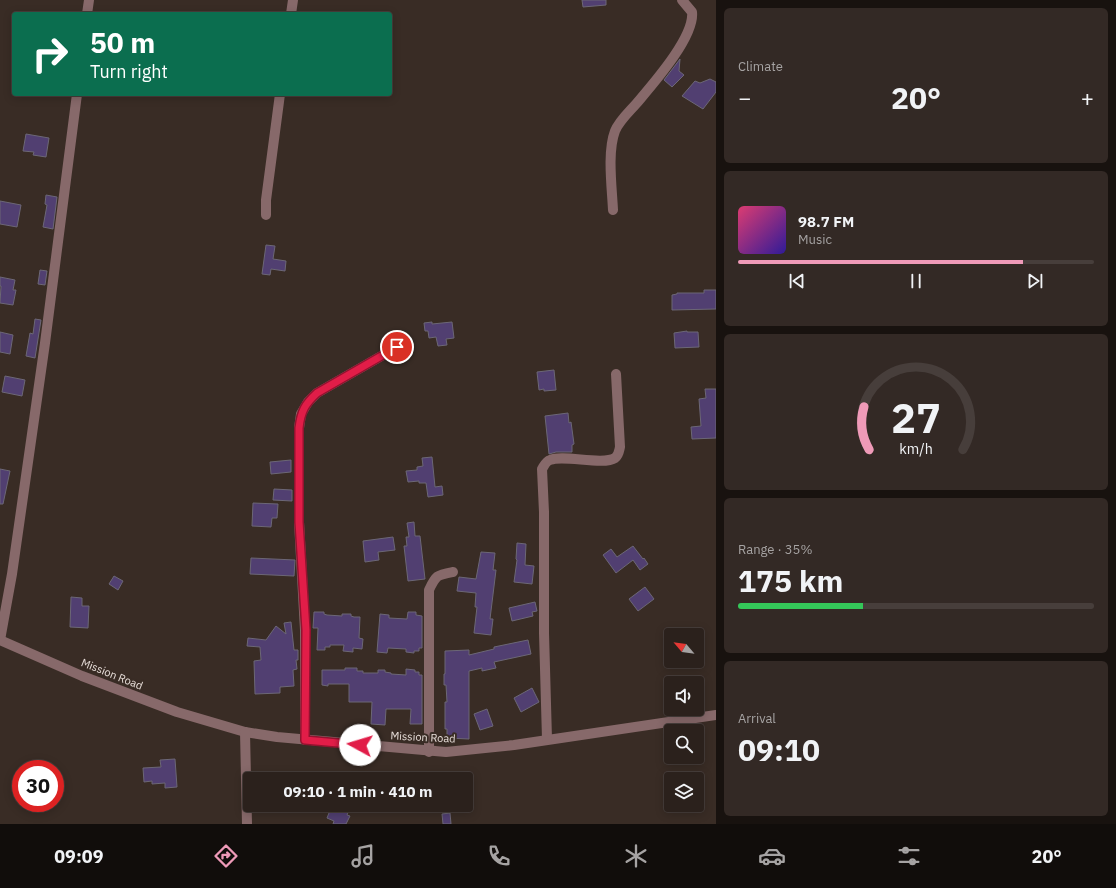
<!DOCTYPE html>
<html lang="en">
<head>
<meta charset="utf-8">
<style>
  body { margin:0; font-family:"IBM Plex Sans",sans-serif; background:#332925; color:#f1f3f6; height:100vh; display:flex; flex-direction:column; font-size:15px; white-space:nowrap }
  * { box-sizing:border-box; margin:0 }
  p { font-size:13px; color:#a6a3a3 }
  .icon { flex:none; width:22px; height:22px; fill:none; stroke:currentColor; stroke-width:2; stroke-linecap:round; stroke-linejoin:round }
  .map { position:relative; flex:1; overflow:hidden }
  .panel { display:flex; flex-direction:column; gap:8px; padding:8px; background:#18120f; width:400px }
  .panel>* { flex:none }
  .guide { position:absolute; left:12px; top:12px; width:380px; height:84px; border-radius:4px; box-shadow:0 2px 10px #0003,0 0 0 1px #473e3b; background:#0b6e4f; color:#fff; overflow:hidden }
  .needle { width:26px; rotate:299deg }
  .fabs { position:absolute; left:664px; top:628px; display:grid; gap:8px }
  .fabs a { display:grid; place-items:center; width:40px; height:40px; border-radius:4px; background:#2b211c; box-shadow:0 2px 10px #0003,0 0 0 1px #473e3b; font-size:20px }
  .speed { position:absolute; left:12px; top:760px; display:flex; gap:8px; font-size:20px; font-weight:700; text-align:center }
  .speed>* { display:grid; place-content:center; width:52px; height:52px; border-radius:50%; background:#2b211c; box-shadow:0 2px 10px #0003,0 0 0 1px #473e3b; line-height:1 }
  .speed .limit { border:6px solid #d22; background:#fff; color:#111 }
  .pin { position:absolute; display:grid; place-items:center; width:34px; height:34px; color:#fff; margin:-17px; border:2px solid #fff; border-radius:50%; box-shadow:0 1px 4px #0007 }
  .me { position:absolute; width:44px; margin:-22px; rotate:276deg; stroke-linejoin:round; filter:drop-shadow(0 0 3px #0008) }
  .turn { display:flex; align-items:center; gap:14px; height:84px; padding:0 12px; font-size:18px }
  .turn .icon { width:52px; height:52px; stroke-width:2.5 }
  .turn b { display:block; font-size:28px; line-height:34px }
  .big { font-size:30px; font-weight:800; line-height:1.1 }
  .panel .tile { flex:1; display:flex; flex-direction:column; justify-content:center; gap:6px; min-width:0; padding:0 14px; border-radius:6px; background:#332925 }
  .panel .dial { align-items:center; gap:0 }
  .dial svg { height:104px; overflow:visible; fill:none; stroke:#473e3b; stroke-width:7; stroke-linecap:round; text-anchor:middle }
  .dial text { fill:#f1f3f6; stroke:none }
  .song { display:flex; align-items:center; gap:12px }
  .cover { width:48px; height:48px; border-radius:6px; background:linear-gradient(135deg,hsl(340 70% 55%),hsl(250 70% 35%)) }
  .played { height:4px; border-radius:2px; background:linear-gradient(90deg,#ef9ab8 80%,#473e3b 80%) }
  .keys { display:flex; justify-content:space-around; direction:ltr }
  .heat { display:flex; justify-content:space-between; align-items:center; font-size:22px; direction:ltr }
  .charge { height:6px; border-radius:3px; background:linear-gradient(90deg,#34c759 35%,#473e3b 0) }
  .trip { position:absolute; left:243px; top:772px; width:230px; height:40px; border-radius:4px; background:#2b211c; box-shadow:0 2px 10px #0003,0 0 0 1px #473e3b; font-weight:800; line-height:40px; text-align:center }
  .menu { display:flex; height:64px; justify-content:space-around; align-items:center; background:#110d0b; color:#a6a3a3 }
  .menu .icon { width:28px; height:28px }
  .menu .current { color:#ef9ab8 }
  .menu b { font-size:18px; color:#f1f3f6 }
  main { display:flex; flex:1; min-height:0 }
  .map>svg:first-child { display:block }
  .building { fill:#513f71; stroke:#6c6776 }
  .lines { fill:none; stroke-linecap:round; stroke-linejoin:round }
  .minor { stroke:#87696a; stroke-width:10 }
  .route-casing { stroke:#92132f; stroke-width:10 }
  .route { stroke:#e11d48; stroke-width:7 }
  .labels { text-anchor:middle; stroke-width:4; stroke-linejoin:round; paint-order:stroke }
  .street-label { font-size:11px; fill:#e8dfda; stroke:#392c25 }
</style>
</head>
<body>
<main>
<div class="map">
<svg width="716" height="824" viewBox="0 0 716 824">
  <rect width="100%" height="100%" fill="#392c25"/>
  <g class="building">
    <polygon points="582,0 606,0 606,5 583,7"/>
    <polygon points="680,59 679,71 684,75 672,87 664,80"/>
    <polygon points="710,79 716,82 716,92 703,109 682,96 695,81 700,83"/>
    <polygon points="26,134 49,138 46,157 33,155 34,152 23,151"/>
    <polygon points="46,195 57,197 53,229 43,227 47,205 45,204"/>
    <polygon points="0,201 21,205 17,227 0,224"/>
    <polygon points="266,245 275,246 273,259 286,261 285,271 271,269 270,275 262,274"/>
    <polygon points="40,270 47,271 45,285 38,284"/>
    <polygon points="0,277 15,280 13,290 16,290 13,305 0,303 1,286 0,286"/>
    <polygon points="704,290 716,290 716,309 672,310 672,295 677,294 677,293 704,293"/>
    <polygon points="35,319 41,320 35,358 26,356 30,333 33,334"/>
    <polygon points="432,322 432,324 452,322 454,338 446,339 447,345 438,346 436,337 429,338 428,331 425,331 424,323"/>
    <polygon points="687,331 687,332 698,332 699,347 675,348 674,333"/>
    <polygon points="0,332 13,335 10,354 0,352"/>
    <polygon points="554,370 556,390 544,391 544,389 539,390 537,372"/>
    <polygon points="5,376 25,380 22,396 2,392"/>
    <polygon points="705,389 716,389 716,438 692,439 691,427 701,426 699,399 706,398"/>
    <polygon points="568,413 569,423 571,422 574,444 572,445 572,452 556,452 549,454 545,416"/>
    <polygon points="432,457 435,487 442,486 443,495 428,497 426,483 419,483 419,481 408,482 406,471 417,470 417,467 423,466 422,458"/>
    <polygon points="291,460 291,472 271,474 270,462"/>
    <polygon points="0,469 10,471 3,504 0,504"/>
    <polygon points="274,489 292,490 292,501 273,500"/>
    <polygon points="253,503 278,504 277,518 272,518 271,527 252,526"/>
    <polygon points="414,522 415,536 420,536 425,579 408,581 404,546 407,546 406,537 409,537 407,523"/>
    <polygon points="393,537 395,550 378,552 379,560 365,562 363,541"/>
    <polygon points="517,543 526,544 525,565 534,566 532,584 514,582 517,560 516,559"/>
    <polygon points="633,546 643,559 644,558 648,564 640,570 633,560 616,573 603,555 611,549 617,557"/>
    <polygon points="481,552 495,553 493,570 496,570 490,619 493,619 491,635 474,633 477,607 475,607 476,593 457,591 459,577 476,579"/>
    <polygon points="251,558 295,560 294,576 250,574"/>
    <polygon points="114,576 123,581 118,590 109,584"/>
    <polygon points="645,587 654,599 638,611 629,599"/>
    <polygon points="71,597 82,598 82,606 89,606 88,628 70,627"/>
    <polygon points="535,602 537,611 532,612 533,616 512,621 509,608"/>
    <polygon points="314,612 324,612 324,614 327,615 342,616 342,614 351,614 351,616 354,617 360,617 359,638 363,639 362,649 353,648 353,652 343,651 344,645 330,645 330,647 325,647 325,650 317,650 318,628 313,628"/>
    <polygon points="408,612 416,612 416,615 422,616 422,648 419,648 419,651 414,651 414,653 406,652 406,649 388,648 387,653 377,652 380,614 389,615 389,618 407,619"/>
    <polygon points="291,622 294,650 298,650 298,660 296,660 297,669 293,670 294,686 280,687 280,693 255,694 254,661 261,660 260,647 247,646 248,638 266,640 276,626 286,634 284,623"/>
    <polygon points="528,640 531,654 494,662 496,668 482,671 482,668 469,671 469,739 447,738 447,729 445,729 445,702 447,702 446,685 444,685 444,674 445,674 445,651 469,650 469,655 494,649 494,647"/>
    <polygon points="345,668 357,668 357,671 363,671 363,673 378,673 378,670 385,670 385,672 391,673 391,674 406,675 406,669 415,670 415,672 419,672 419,675 422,675 422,724 410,724 411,709 386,709 385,725 371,724 372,702 349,702 349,684 328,684 328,686 322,685 322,670 345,670"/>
    <polygon points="532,688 539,702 521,712 514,698"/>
    <polygon points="487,709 493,726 480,730 474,714"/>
    <polygon points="175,759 177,787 165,788 165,783 152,784 152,781 144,782 143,768 161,767 160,760"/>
    <polygon points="337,805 351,805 347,815 350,816 346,824 333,824 334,821 327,818 331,808 335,809"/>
    <polygon points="450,813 451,824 443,824 442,814"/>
  </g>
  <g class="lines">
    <g class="minor">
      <polyline points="87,14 89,0"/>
      <polyline points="291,14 293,0"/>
      <path d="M 613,210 C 612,188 607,152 615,131 C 619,121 629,112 636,104 C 652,85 695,37 692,12 L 682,0"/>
      <polyline points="266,215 266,200 280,94"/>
      <polyline points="0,640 82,676 177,712 245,732 277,737 446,752 514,745 716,715"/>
      <polyline points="0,640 12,574 45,343 77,94"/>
      <polyline points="245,732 247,824"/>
      <path d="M 547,739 L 544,633 L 544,512 L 542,469 C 544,466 546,461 550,460 C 563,454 603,466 615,458 C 619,455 619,451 620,447 L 616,374"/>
      <polyline points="305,740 305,630 299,522 299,428 301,414 308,402 317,393 397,347"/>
      <path d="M 429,752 L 429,590 C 436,575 437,575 453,572"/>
    </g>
  </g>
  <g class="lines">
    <defs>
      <path id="route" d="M 360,745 L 305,740 L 306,630 L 299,522 L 299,428 C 301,411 305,404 317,393 L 397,347"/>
    </defs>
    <use href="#route" class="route-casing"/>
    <use href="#route" class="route"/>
  </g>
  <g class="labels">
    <g class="street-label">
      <text transform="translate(112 674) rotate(22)" y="4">Mission Road</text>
      <text transform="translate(423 737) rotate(3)" y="4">Mission Road</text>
    </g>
  </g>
</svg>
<div class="fabs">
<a><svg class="needle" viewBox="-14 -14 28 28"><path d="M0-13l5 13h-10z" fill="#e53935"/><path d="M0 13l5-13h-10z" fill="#a6a3a3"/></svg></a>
<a><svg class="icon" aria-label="sound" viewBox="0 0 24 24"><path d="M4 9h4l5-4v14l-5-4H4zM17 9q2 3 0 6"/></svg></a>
<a><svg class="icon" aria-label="search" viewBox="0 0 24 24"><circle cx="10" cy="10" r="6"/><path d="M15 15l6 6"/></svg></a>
<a><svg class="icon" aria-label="layers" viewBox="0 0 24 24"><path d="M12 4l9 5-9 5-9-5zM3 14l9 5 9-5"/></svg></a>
</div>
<div class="speed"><div class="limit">30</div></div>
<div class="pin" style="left:397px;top:347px;background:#d93025"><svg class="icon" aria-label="arrive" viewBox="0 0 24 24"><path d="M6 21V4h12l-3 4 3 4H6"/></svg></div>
<svg class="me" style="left:360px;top:745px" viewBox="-20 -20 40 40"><circle r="19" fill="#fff"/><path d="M0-13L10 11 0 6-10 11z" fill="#e11d48"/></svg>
<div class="trip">09:10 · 1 min · 410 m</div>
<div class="guide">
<div class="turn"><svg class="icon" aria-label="right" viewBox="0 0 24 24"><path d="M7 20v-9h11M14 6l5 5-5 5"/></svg><div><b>50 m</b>Turn right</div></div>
</div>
</div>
<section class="panel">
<div class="tile"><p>Climate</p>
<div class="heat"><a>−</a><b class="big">20°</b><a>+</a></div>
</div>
<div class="tile">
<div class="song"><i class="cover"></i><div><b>98.7 FM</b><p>Music</p></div></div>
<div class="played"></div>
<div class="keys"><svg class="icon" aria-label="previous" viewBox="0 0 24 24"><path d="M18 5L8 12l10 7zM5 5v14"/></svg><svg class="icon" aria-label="pause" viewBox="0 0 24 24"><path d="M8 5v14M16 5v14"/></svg><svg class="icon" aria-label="next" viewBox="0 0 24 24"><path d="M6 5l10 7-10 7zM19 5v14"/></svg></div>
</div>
<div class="tile dial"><svg viewBox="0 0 100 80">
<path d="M14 69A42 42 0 1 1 86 69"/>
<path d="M14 69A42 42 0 0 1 10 36" stroke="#ef9ab8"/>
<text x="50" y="56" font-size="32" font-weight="700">27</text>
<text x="50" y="72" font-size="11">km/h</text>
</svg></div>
<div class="tile"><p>Range · 35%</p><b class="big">175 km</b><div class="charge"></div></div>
<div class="tile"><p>Arrival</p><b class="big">09:10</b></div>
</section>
</main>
<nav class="menu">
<b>09:09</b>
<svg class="icon current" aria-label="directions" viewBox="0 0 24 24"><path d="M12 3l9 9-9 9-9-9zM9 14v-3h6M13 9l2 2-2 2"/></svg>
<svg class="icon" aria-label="music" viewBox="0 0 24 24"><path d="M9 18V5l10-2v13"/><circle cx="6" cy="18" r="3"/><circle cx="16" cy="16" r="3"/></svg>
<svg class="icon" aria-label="phone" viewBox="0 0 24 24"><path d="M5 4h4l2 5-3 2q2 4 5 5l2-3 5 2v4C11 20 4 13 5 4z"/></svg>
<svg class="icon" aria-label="climate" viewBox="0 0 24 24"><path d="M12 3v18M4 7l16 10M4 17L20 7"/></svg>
<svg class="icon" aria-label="car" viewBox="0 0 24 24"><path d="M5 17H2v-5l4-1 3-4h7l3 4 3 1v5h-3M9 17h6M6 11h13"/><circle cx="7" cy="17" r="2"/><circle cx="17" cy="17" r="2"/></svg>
<svg class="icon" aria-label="filters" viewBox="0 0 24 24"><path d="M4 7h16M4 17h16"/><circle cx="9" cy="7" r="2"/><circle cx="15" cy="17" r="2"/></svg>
<b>20°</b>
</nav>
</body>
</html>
